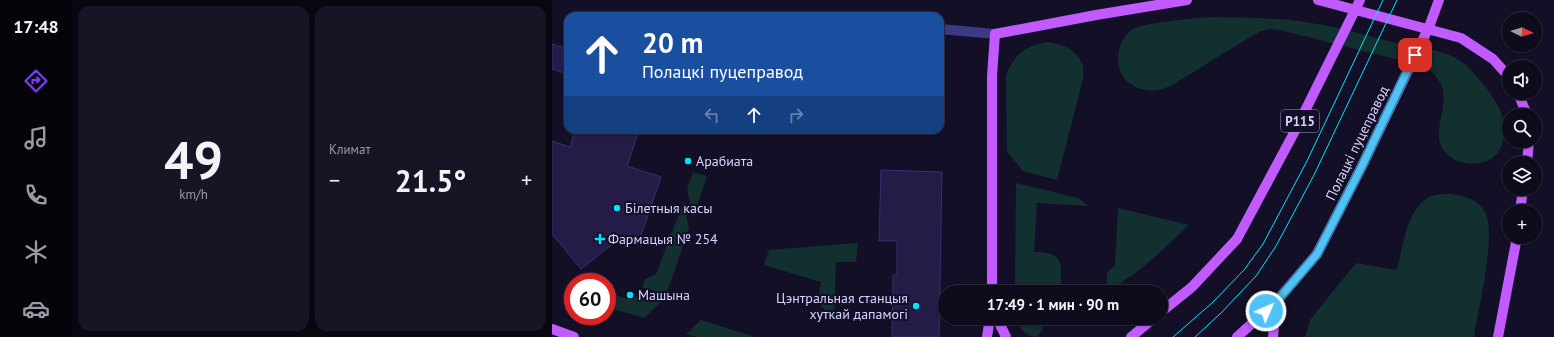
<!DOCTYPE html>
<html lang="ru">
<head>
<meta charset="utf-8">
<style>
  body { margin:0; font-family:"PT Sans",sans-serif; background:#171425; color:#f1f3f6; height:100vh; display:flex; flex-direction:column; font-size:15px; white-space:nowrap }
  * { box-sizing:border-box; margin:0 }
  p { font-size:13px; color:#9b9ba3 }
  .icon { flex:none; width:22px; height:22px; fill:none; stroke:currentColor; stroke-width:2; stroke-linecap:round; stroke-linejoin:round }
  .map { position:relative; flex:1; overflow:hidden }
  .drawer { display:flex; flex-direction:column; gap:6px; padding:6px; background:#08060f; width:480px }
  .drawer>* { flex:none }
  .top-card { position:absolute; left:12px; top:12px; width:380px; height:122px; border-radius:12px; box-shadow:0 1px 3px #0004,0 0 0 1px #2e2b3b; background:#1a4fa0; color:#fff; overflow:hidden }
  .needle { width:26px; rotate:95deg }
  .controls { position:absolute; left:950px; top:12px; display:grid; gap:8px }
  .controls a { display:grid; place-items:center; width:40px; height:40px; border-radius:50%; background:#0e0b1c; box-shadow:0 1px 3px #0004,0 0 0 1px #2e2b3b; font-size:20px }
  .speed { position:absolute; left:12px; top:273px; display:flex; gap:8px; font-size:20px; font-weight:700; text-align:center }
  .speed>* { display:grid; place-content:center; width:52px; height:52px; border-radius:50%; background:#0e0b1c; box-shadow:0 1px 3px #0004,0 0 0 1px #2e2b3b; line-height:1 }
  .speed .limit { border:6px solid #d22; background:#fff; color:#111 }
  .pin { position:absolute; display:grid; place-items:center; width:34px; height:34px; color:#fff; margin:-17px; border-radius:8px; box-shadow:0 2px 6px #0006 }
  .me { position:absolute; width:44px; margin:-22px; rotate:45deg; stroke-linejoin:round; filter:drop-shadow(0 0 3px #0008) }
  .turn { display:flex; align-items:center; gap:14px; height:84px; padding:0 12px; font-size:18px }
  .turn .icon { width:52px; height:52px; stroke-width:2.5 }
  .turn b { display:block; font-size:28px; line-height:34px }
  .lanes { display:flex; align-items:center; height:38px; padding:0 12px; background:#0003; justify-content:center; gap:20px; direction:ltr }
  .lanes .off { opacity:.35 }
  .big { font-size:30px; font-weight:600; line-height:1.1 }
  .drawer .widget { flex:1; display:flex; flex-direction:column; justify-content:center; gap:6px; min-width:0; padding:0 14px; border-radius:12px; background:#171425 }
  .drawer .dial { align-items:center; gap:0 }
  .dial b { font-size:52px; line-height:1 }
  .heat { display:flex; justify-content:space-between; align-items:center; font-size:22px; direction:ltr }
  .drawer .tiles { flex:1; display:grid; gap:6px; grid-template-columns:repeat(2,1fr) }
  .trip { position:absolute; left:386px; top:285px; width:230px; height:40px; border-radius:20px; background:#0e0b1c; box-shadow:0 1px 3px #0004,0 0 0 1px #2e2b3b; font-weight:600; line-height:40px; text-align:center }
  main { display:flex; flex:1; min-height:0 }
  .menu { display:flex; flex-direction:column; width:72px; justify-content:space-around; align-items:center; background:#06040b; color:#9b9ba3 }
  .menu .icon { width:28px; height:28px }
  .menu .on { color:#7c3aed }
  .menu b { font-size:18px; color:#f1f3f6 }
  .map>svg:first-child { display:block }
  .green { fill:#12302f }
  .building { fill:#241b47; stroke:#3b2d73 }
  .lines { fill:none; stroke-linecap:round; stroke-linejoin:round }
  .minor { stroke:#3d3a85; stroke-width:10 }
  .primary { stroke:#c25bff; stroke-width:10 }
  .tram { stroke:#00e5ff; stroke-width:1 }
  .primary-bridge { stroke:#c25bff; stroke-width:10 }
  .route-casing { stroke:#337fa1; stroke-width:10 }
  .route { stroke:#4fc3f7; stroke-width:7 }
  .poi-dot { fill:#00e5ff; stroke:#130f26; stroke-width:1.5 }
  .labels { text-anchor:middle; stroke-width:4; stroke-linejoin:round; paint-order:stroke }
  .shield { fill:#130f26; stroke:#9e99be; stroke-width:1 }
  .shield-label { font-size:13px; font-weight:bold; fill:#d9d4ff }
  .street-label { font-size:14px; fill:#d9d4ff; stroke:#130f26 }
  .poi-label { font-size:14px; fill:#d9d4ff; stroke:#130f26; text-anchor:start }
</style>
</head>
<body>
<main>
<nav class="menu">
<b>17:48</b>
<svg class="icon on" aria-label="directions" viewBox="0 0 24 24"><path d="M12 3l9 9-9 9-9-9zM9 14v-3h6M13 9l2 2-2 2"/></svg>
<svg class="icon" aria-label="music" viewBox="0 0 24 24"><path d="M9 18V5l10-2v13"/><circle cx="6" cy="18" r="3"/><circle cx="16" cy="16" r="3"/></svg>
<svg class="icon" aria-label="phone" viewBox="0 0 24 24"><path d="M5 4h4l2 5-3 2q2 4 5 5l2-3 5 2v4C11 20 4 13 5 4z"/></svg>
<svg class="icon" aria-label="climate" viewBox="0 0 24 24"><path d="M12 3v18M4 7l16 10M4 17L20 7"/></svg>
<svg class="icon" aria-label="car" viewBox="0 0 24 24"><path d="M5 17H2v-5l4-1 3-4h7l3 4 3 1v5h-3M9 17h6M6 11h13"/><circle cx="7" cy="17" r="2"/><circle cx="17" cy="17" r="2"/></svg>
</nav>
<section class="drawer">
<div class="tiles">
<div class="widget dial"><b>49</b><p>km/h</p></div>
<div class="widget"><p>Климат</p>
<div class="heat"><a>−</a><b class="big">21.5°</b><a>+</a></div>
</div>
</div>
</section>
<div class="map">
<svg width="1002" height="337" viewBox="0 0 1002 337">
  <rect width="100%" height="100%" fill="#130f26"/>
  <g class="green">
    <path d="M 656,17 C 690,18 725,17 759,23 C 787,27 816,36 844,43 C 863,47 885,49 902,57 C 919,65 946,100 951,118 C 952,121 952,126 952,130 C 953,154 936,167 913,163 C 905,162 902,160 895,154 C 877,137 895,113 891,91 C 890,82 881,73 875,67 L 728,30 L 717,29 L 707,32 C 686,44 665,57 645,70 C 633,77 620,87 607,90 C 595,93 579,87 572,78 C 561,63 566,38 581,29 C 595,22 639,19 656,17 Z"/>
    <path d="M 495,42 C 510,44 526,50 531,66 C 532,70 531,75 531,79 L 505,180 L 471,171 L 455,152 L 454,76 C 461,55 473,46 495,42 Z"/>
    <polygon points="141,172 155,176 141,218 135,189"/>
    <path d="M 464,183 L 526,198 L 537,206 L 485,203 L 482,252 C 515,252 509,266 508,292 L 463,292 Z"/>
    <path d="M 899,194 C 912,196 926,199 933,212 C 945,234 926,310 922,337 L 753,337 L 758,320 L 804,263 L 845,270 C 851,247 855,202 883,195 C 888,194 894,194 899,194 Z"/>
    <polygon points="132,201 137,229 114,295 90,287 93,279 104,274"/>
    <polygon points="566,208 637,225 603,257 582,274 555,292 555,272 563,266"/>
    <polygon points="306,243 304,262 284,262 282,317 265,303 269,282 212,265 217,250"/>
    <polygon points="59,294 81,300 87,294 109,302 92,318 55,307 55,299"/>
    <path d="M 465,318 L 496,318 L 486,337 C 474,337 467,329 465,318 Z"/>
    <polygon points="149,320 203,337 145,337 134,334"/>
  </g>
  <g class="building">
    <polygon points="0,44 16,49 16,74 0,69"/>
    <polygon points="23,130 87,130 75,166 109,177 86,244 68,238 29,269 0,234 0,141 18,147"/>
    <polygon points="329,170 390,172 387,337 340,337 341,275 345,275 345,241 327,241"/>
  </g>
  <g class="lines">
    <polyline class="minor" points="388,29 443,34"/>
    <g class="primary">
      <polyline points="766,0 909,38 941,59 957,77"/>
      <polyline points="966,93 975,115"/>
      <polyline points="975,163 977,141"/>
      <polyline points="968,211 971,189"/>
      <polyline points="440,292 440,76 443,34 544,15 635,0"/>
      <polyline points="609,312 640,287 685,239"/>
      <polyline points="445,318 454,337"/>
      <polyline points="0,329 22,337"/>
      <polyline points="435,337 438,318"/>
      <polyline points="579,337 602,318"/>
      <polyline points="685,337 724,302 765,254"/>
      <polyline points="721,337 724,302"/>
      <polyline points="946,337 965,237"/>
    </g>
    <g class="tram">
      <polyline points="621,337 660,303 692,270 711,244 755,161 831,0"/>
      <polyline points="643,337 669,313 704,276 724,246 762,175 845,0"/>
    </g>
    <g class="primary-bridge">
      <polyline points="685,239 744,129 808,0"/>
      <polyline points="765,254 809,168 877,27 887,0"/>
    </g>
  </g>
  <g class="lines">
    <defs>
      <polyline id="route" points="714,311 724,302 765,254 809,168 863,55"/>
    </defs>
    <use href="#route" class="route-casing"/>
    <use href="#route" class="route"/>
  </g>
  <g class="poi-dot">
    <circle cx="136" cy="161" r="4"/>
    <circle cx="65" cy="208" r="4"/>
    <path d="M46 233h4v4h4v4h-4v4h-4v-4h-4v-4h4z"/>
    <circle cx="78" cy="295" r="4"/>
    <circle cx="364" cy="306" r="4"/>
  </g>
  <g class="labels">
    <rect class="shield" x="729" y="110" width="38" height="22" rx="3"/>
    <g class="shield-label">
      <text x="748" y="126">Р115</text>
    </g>
    <g class="street-label">
      <text transform="translate(805 143) rotate(-64)" y="5">Полацкі пуцеправод</text>
    </g>
    <g class="poi-label">
      <text x="144" y="166">Арабиата</text>
      <text x="73" y="213">Білетныя касы</text>
      <text x="56" y="244">Фармацыя № 254</text>
      <text x="86" y="300">Машына</text>
      <text x="356" y="303" text-anchor="end">Цэнтральная станцыя<tspan x="356" dy="16">хуткай дапамогі</tspan></text>
    </g>
  </g>
</svg>
<div class="controls">
<a><svg class="needle" viewBox="-14 -14 28 28"><path d="M0-13l5 13h-10z" fill="#e53935"/><path d="M0 13l5-13h-10z" fill="#9b9ba3"/></svg></a>
<a><svg class="icon" aria-label="sound" viewBox="0 0 24 24"><path d="M4 9h4l5-4v14l-5-4H4zM17 9q2 3 0 6"/></svg></a>
<a><svg class="icon" aria-label="search" viewBox="0 0 24 24"><circle cx="10" cy="10" r="6"/><path d="M15 15l6 6"/></svg></a>
<a><svg class="icon" aria-label="layers" viewBox="0 0 24 24"><path d="M12 4l9 5-9 5-9-5zM3 14l9 5 9-5"/></svg></a>
<a>+</a>
</div>
<div class="speed"><div class="limit">60</div></div>
<div class="pin" style="left:863px;top:55px;background:#d93025"><svg class="icon" aria-label="arrive" viewBox="0 0 24 24"><path d="M6 21V4h12l-3 4 3 4H6"/></svg></div>
<svg class="me" style="left:714px;top:311px" viewBox="-20 -20 40 40"><circle r="17" fill="#4fc3f7" stroke="#fff" stroke-width="3"/><path d="M0-11L8 9 0 5-8 9z" fill="#fff"/></svg>
<div class="trip">17:49 · 1 мин · 90 m</div>
<div class="top-card">
<div class="turn"><svg class="icon" aria-label="ahead" viewBox="0 0 24 24"><path d="M12 20V5M6 11l6-6 6 6"/></svg><div><b>20 m</b>Полацкі пуцеправод</div></div>
<div class="lanes"><svg class="icon off" aria-label="left" viewBox="0 0 24 24"><path d="M17 20v-9H6M10 6l-5 5 5 5"/></svg><svg class="icon" aria-label="ahead" viewBox="0 0 24 24"><path d="M12 20V5M6 11l6-6 6 6"/></svg><svg class="icon off" aria-label="right" viewBox="0 0 24 24"><path d="M7 20v-9h11M14 6l5 5-5 5"/></svg></div>
</div>
</div>
</main>
</body>
</html>
